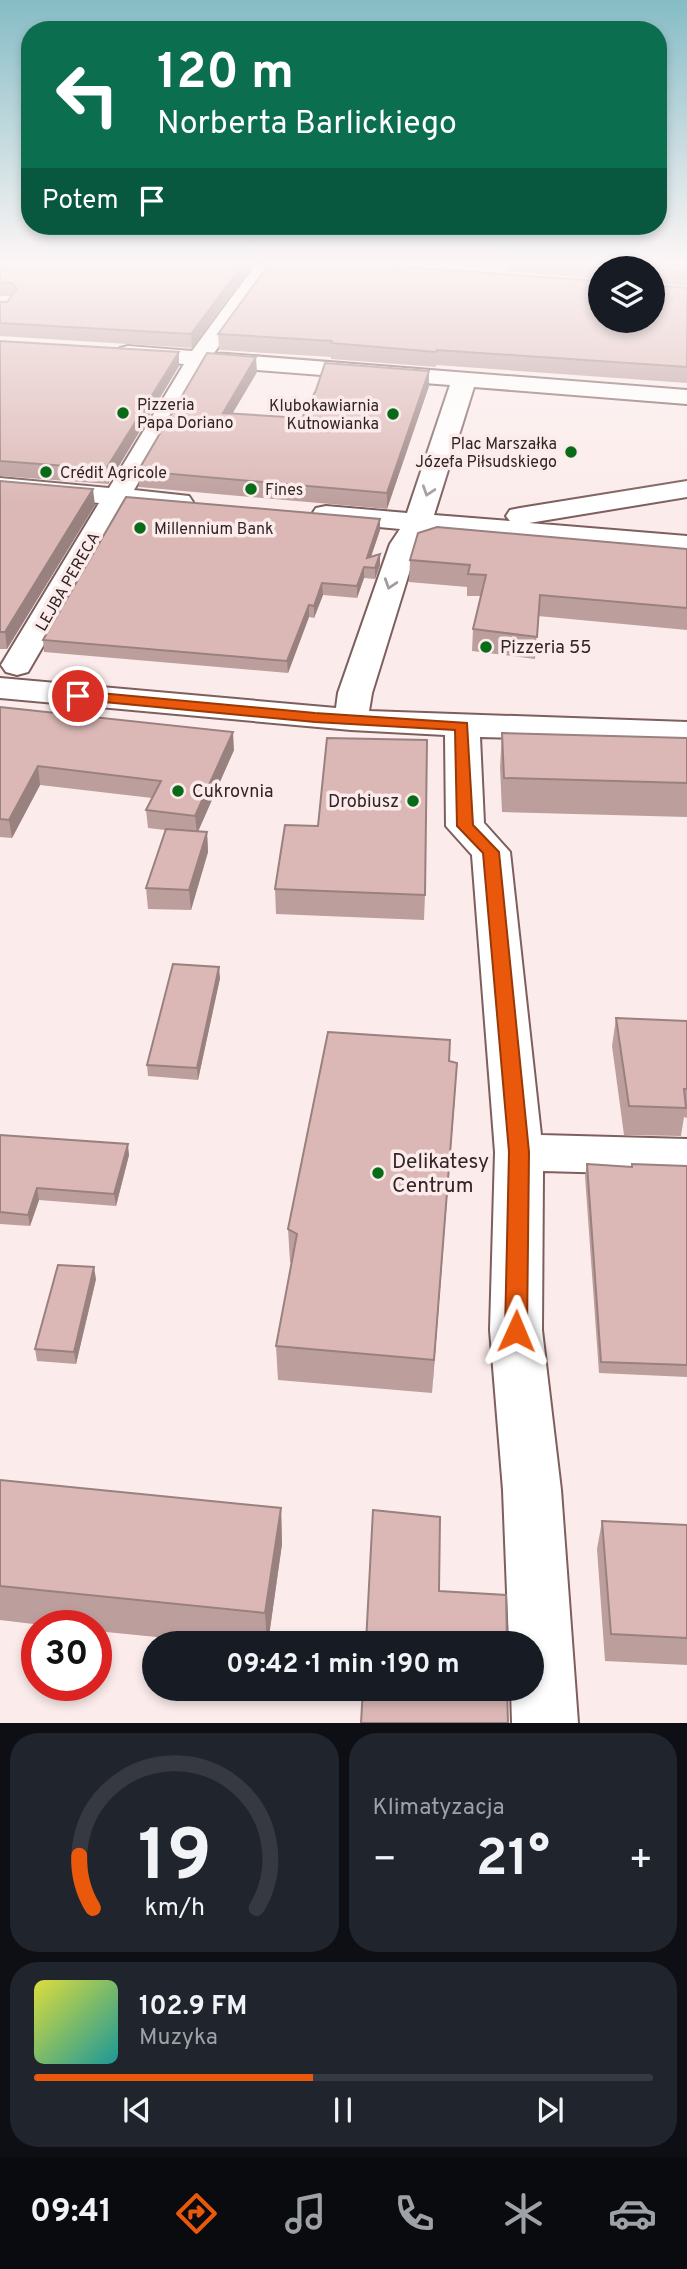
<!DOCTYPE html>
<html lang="pl">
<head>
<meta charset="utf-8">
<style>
  body { margin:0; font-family:Overpass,sans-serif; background:#20242c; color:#f1f3f6; height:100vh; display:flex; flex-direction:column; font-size:26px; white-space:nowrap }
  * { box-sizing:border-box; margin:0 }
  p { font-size:23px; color:#9ea1a6 }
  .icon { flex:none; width:38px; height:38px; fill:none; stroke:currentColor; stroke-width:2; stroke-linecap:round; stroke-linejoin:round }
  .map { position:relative; height:1723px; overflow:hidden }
  .side { display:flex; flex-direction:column; gap:10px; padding:10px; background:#0d0f14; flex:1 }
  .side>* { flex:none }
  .top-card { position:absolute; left:21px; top:21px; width:646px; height:214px; border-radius:28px; box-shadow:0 4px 10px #0003; background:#0b6e4f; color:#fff; overflow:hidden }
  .controls { position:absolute; left:588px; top:256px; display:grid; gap:14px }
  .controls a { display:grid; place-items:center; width:77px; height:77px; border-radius:50%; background:#171b24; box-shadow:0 4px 10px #0003; font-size:35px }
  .speed { position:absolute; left:21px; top:1610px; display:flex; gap:14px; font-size:35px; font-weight:700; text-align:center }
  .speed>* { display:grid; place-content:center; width:91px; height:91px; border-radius:50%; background:#171b24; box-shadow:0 4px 10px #0003; line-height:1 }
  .speed .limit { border:10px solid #d22; background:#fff; color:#111 }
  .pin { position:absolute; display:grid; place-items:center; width:60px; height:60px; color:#fff; margin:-30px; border:4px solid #fff; border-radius:50%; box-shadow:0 2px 7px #0007 }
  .me { position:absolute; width:77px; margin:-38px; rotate:1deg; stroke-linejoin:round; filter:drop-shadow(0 0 5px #0008) }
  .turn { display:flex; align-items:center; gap:24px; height:147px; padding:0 21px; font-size:32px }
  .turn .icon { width:91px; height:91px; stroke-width:2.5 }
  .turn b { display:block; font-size:49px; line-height:60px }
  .then { display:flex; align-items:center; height:66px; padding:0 21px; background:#0003; gap:14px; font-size:26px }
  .big { font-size:52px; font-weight:700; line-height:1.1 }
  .side .tile { flex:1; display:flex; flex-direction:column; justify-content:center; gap:10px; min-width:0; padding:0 24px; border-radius:28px; background:#20242c }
  .side .dial { align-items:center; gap:0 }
  .dial svg { height:182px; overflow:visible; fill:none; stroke:#363941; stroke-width:7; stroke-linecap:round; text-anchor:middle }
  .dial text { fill:#f1f3f6; stroke:none }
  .song { display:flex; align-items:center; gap:21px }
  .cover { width:84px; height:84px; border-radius:10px; background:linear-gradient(135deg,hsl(60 70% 55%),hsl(180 70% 35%)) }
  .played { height:7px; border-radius:4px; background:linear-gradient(90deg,#ea580c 45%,#363941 45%) }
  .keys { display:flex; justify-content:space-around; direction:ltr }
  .heat { display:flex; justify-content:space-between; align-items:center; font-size:38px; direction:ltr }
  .side .tiles { flex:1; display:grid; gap:10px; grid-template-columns:1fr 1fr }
  .tile:last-child { grid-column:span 2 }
  .trip { position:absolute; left:142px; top:1631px; width:402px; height:70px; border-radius:35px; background:#171b24; box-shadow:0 4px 10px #0003; font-weight:700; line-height:70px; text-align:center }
  .menu { display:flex; height:112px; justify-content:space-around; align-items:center; background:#090b0e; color:#9ea1a6 }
  .menu .icon { width:49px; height:49px }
  .menu .active { color:#ea580c }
  .menu b { font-size:32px; color:#f1f3f6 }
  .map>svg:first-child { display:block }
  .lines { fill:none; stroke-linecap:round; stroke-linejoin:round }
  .minor-casing { stroke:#7d5f5d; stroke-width:4 }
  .minor { fill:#fff; fill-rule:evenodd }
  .wall { fill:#bc9e9d }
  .shaded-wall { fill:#99817f }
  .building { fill:#dbb8b6; stroke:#99817f; stroke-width:2 }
  .oneway { stroke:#a39d9d }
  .route { fill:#ea580c; stroke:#983908; stroke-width:2 }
  .poi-dot { fill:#076b18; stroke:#fbeceb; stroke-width:2.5 }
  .labels { text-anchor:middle; stroke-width:7; stroke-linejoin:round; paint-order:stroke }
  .far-poi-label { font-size:16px; fill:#332525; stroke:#fbeceb; text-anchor:start }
  .far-street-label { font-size:16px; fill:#332525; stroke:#fbeceb }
  .poi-label { font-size:18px; fill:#332525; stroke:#fbeceb; text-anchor:start }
  .near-poi-label { font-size:21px; fill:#332525; stroke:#fbeceb; text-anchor:start }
</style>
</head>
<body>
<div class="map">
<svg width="687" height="1723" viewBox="0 0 687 1723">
  <rect width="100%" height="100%" fill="#fbeceb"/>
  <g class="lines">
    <defs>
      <polygon id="minor" points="256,264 276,264 214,353 687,390 687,404 474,387 434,515 510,521 506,516 510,510 520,508 687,481 687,497 529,523 687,536 687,554 426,531 418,544 372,693 369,711 687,722 687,742 480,737 484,823 510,852 541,1135 687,1139 687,1175 543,1171 542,1330 561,1490 578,1723 512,1723 511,1689 532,1689 532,1643 509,1643 503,1490 490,1330 495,1152 472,855 446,826 445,735 351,730 0,698 0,678 336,708 338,693 390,544 400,529 326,522 316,520 312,514 316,508 326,506 407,513 450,385 206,366 134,490 189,496 193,502 189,508 179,510 125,505 28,672 17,675 6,672 1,665 99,503 0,494 0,478 109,488 184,364 128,360 120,358 117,353 120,348 128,346 192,351"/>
    </defs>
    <use href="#minor" class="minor-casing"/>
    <use href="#minor" class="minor"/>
  </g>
  <g class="wall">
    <polygon points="0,264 253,264 192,348 0,336 0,302 7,302 11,296 0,296"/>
    <polygon points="506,264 687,264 687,286 653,282 653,268 600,268 600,279 505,271"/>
    <polygon points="654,285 687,288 687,383 436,365 436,367 331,359 331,357 219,350 218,334"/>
    <polygon points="0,341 179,352 179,366 108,484 0,476"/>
    <polygon points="429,371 429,386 387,509 139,487 138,471 257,372 232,413 302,418"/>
    <polygon points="0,481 95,505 7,649 0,649"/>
    <polygon points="380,519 380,530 371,556 380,565 375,579 364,578 357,598 323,595 314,618 309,617 288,673 44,652 43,640"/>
    <polygon points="687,549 687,630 538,616 535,659 472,651 473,629 481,596 467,596 467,587 409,582 410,560"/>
    <polygon points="0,707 234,750 198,831 207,832 208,852 191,910 148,909 146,888 165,830 148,828 146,810 152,798 40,785 12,838 0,837"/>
    <polygon points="502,733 687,738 687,817 502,812 500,767"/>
    <polygon points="318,826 425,895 424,920 276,914 275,889"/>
    <polygon points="220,978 198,1080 148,1076 147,1065"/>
    <polygon points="616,1018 687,1021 687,1118 684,1117 681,1136 624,1135 612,1046"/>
    <polygon points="449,1061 457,1063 432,1393 278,1380 276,1346 292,1263 290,1262 288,1229"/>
    <polygon points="0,1135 129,1155 116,1206 39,1200 30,1226 0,1224"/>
    <polygon points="587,1164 631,1167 632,1164 687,1166 687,1377 599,1373 585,1176"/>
    <polygon points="96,1279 76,1364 37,1361 35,1349"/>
    <polygon points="0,1480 281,1508 282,1544 268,1643 217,1643 96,1631 96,1626 50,1626 0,1620"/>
    <polygon points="602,1521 687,1525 687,1665 605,1661 597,1549"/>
  </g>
  <g class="shaded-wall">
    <polygon points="243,264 253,264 192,348 191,334"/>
    <polygon points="179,352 179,366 108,484 106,469"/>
    <polygon points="256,357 257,372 224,428 223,413"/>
    <polygon points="429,371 429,386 387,509 387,493"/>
    <polygon points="93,489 95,505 7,649 5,632"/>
    <polygon points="380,519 380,530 367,569 367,558"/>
    <polygon points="380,554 380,565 375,579 375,568"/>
    <polygon points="364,567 364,578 357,598 357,586"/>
    <polygon points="322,583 323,595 314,618 314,606"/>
    <polygon points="309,605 309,617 288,673 287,661"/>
    <polygon points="233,732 234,750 197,834 195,816"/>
    <polygon points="38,766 40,785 12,838 9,820"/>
    <polygon points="207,832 208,852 191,910 189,890"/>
    <polygon points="219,967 220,978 198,1080 197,1068"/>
    <polygon points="457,1063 455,1096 432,1393 434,1360"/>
    <polygon points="128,1144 129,1155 116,1206 114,1194"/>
    <polygon points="37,1188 39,1200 30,1226 28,1215"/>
    <polygon points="94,1267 96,1279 76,1364 74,1352"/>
    <polygon points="281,1508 282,1544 268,1643 267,1643 265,1613"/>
  </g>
  <g class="building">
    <polygon points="0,264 243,264 191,334 0,323 0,302 7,302 17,289 12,283 0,283"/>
    <polygon points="269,264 360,264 600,281 600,320 653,320 653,283 654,285 687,288 687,367 437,350 436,352 331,343 332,341 218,334"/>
    <polygon points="593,264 687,264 687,272 655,268 653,270 653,268 602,268 602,264"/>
    <polygon points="0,341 179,352 106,469 0,461"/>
    <polygon points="207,353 256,357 223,413 302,418 316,390 325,363 429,371 387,493 138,471"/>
    <polygon points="0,481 93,489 5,632 0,632"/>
    <polygon points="126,497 380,519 367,558 380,554 375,568 364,567 357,586 322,583 314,606 309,605 287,661 43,640"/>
    <polygon points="437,527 687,549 687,608 540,595 537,637 473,629 486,575 468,574 470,565 410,560 418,533"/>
    <polygon points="0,707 233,732 195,816 146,810 161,781 38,766 9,820 0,819"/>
    <polygon points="502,733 687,738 687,783 504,778"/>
    <polygon points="327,738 427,740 425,895 275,889 285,825 318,826"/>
    <polygon points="166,829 207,832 189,890 146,888"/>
    <polygon points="173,964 219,967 197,1068 147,1065"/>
    <polygon points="616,1018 687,1021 687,1089 684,1089 686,1108 629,1106"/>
    <polygon points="328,1032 450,1040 449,1061 457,1063 434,1360 276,1346 297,1234 288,1229"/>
    <polygon points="0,1135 128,1144 114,1194 37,1188 28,1215 0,1212"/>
    <polygon points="587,1164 632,1167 632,1164 687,1166 687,1365 601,1362"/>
    <polygon points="58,1265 94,1267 74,1352 35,1349"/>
    <polygon points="0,1480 281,1508 265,1613 0,1586"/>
    <polygon points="373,1510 440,1517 439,1591 506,1595 507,1643 366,1643"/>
    <polygon points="602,1521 687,1525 687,1638 611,1634"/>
    <polygon points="363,1689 507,1689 508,1723 361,1723"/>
  </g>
  <defs><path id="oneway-chevron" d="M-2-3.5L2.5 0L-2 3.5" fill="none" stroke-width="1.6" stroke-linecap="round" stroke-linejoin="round" transform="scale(1.75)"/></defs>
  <g class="oneway">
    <use href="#oneway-chevron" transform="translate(428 491) rotate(108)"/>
    <use href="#oneway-chevron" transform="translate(390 584) rotate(108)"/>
  </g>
  <linearGradient id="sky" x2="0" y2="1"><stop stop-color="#85bcc5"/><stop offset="0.52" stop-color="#fdf6f6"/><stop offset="1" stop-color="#fdf6f6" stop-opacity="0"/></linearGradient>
  <rect width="687" height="505" fill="url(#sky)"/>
  <polygon class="route" points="78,691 315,713 467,723 473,825 499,852 529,1152 527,1331 523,1337 516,1340 508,1337 505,1331 509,1152 483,853 457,826 455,730 315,722 73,699 73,693"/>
  <g class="poi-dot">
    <circle cx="123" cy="413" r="7"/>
    <circle cx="393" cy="414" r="7"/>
    <circle cx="571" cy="452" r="7"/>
    <circle cx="46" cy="472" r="7"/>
    <circle cx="251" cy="489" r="7"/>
    <circle cx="140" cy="528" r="7"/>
    <circle cx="486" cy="647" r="7"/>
    <circle cx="178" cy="791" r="7"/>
    <circle cx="413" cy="801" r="7"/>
    <circle cx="378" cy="1173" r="7"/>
  </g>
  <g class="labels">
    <g class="far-poi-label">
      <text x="137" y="410">Pizzeria<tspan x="137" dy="18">Papa Doriano</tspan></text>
      <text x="379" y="411" text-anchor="end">Klubokawiarnia<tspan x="379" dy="18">Kutnowianka</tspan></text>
      <text x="557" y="449" text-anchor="end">Plac Marszałka<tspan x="557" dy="18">Józefa Piłsudskiego</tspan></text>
      <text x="60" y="478">Crédit Agricole</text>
      <text x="265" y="495">Fines</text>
      <text x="154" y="534">Millennium Bank</text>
    </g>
    <g class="far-street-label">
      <text transform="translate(67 581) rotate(-60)" y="6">LEJBA PERECA</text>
    </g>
    <g class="poi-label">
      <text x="500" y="653">Pizzeria 55</text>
      <text x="192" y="797">Cukrovnia</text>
      <text x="399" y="807" text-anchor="end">Drobiusz</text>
    </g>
    <g class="near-poi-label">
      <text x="392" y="1168">Delikatesy<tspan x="392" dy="24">Centrum</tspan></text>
    </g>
  </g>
</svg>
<div class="controls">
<a><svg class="icon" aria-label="layers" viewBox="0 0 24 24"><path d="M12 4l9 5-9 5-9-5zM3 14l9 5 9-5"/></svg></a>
</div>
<div class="speed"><div class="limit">30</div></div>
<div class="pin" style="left:78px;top:696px;background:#d93025"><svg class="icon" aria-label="arrive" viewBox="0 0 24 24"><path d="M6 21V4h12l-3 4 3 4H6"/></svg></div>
<svg class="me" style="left:516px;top:1331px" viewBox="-20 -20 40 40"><path d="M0-17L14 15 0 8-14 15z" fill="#ea580c" stroke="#fff" stroke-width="4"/></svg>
<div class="trip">09:42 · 1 min · 190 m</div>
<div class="top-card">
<div class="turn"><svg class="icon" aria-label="left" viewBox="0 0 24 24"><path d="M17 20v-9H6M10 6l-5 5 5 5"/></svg><div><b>120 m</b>Norberta Barlickiego</div></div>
<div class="then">Potem<svg class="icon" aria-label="arrive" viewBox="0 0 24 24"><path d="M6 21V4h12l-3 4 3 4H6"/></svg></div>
</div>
</div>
<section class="side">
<div class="tiles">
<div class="tile dial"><svg viewBox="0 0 100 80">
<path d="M14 69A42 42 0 1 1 86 69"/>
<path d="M14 69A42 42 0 0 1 8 46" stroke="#ea580c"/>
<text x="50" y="56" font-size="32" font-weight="700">19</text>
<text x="50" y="72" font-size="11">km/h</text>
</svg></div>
<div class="tile"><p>Klimatyzacja</p>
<div class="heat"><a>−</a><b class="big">21°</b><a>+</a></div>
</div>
<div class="tile">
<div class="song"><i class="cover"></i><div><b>102.9 FM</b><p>Muzyka</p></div></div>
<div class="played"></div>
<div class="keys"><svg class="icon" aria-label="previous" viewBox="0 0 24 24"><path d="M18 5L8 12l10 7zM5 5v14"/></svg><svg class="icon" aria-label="pause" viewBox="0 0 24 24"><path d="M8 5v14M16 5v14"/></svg><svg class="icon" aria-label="next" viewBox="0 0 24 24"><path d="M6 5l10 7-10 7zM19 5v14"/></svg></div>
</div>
</div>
</section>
<nav class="menu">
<b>09:41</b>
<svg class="icon active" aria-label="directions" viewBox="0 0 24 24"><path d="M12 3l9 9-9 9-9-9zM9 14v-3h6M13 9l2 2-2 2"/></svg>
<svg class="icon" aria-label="music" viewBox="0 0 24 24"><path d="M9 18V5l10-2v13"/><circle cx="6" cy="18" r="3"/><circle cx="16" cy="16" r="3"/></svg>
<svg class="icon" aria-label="phone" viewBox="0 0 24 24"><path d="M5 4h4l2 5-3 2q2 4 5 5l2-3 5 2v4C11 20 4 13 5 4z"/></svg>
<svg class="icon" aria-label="climate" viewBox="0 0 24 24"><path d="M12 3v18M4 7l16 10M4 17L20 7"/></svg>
<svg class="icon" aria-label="car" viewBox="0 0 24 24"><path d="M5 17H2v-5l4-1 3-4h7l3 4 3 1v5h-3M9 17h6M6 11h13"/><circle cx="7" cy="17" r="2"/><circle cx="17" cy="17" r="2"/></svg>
</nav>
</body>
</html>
